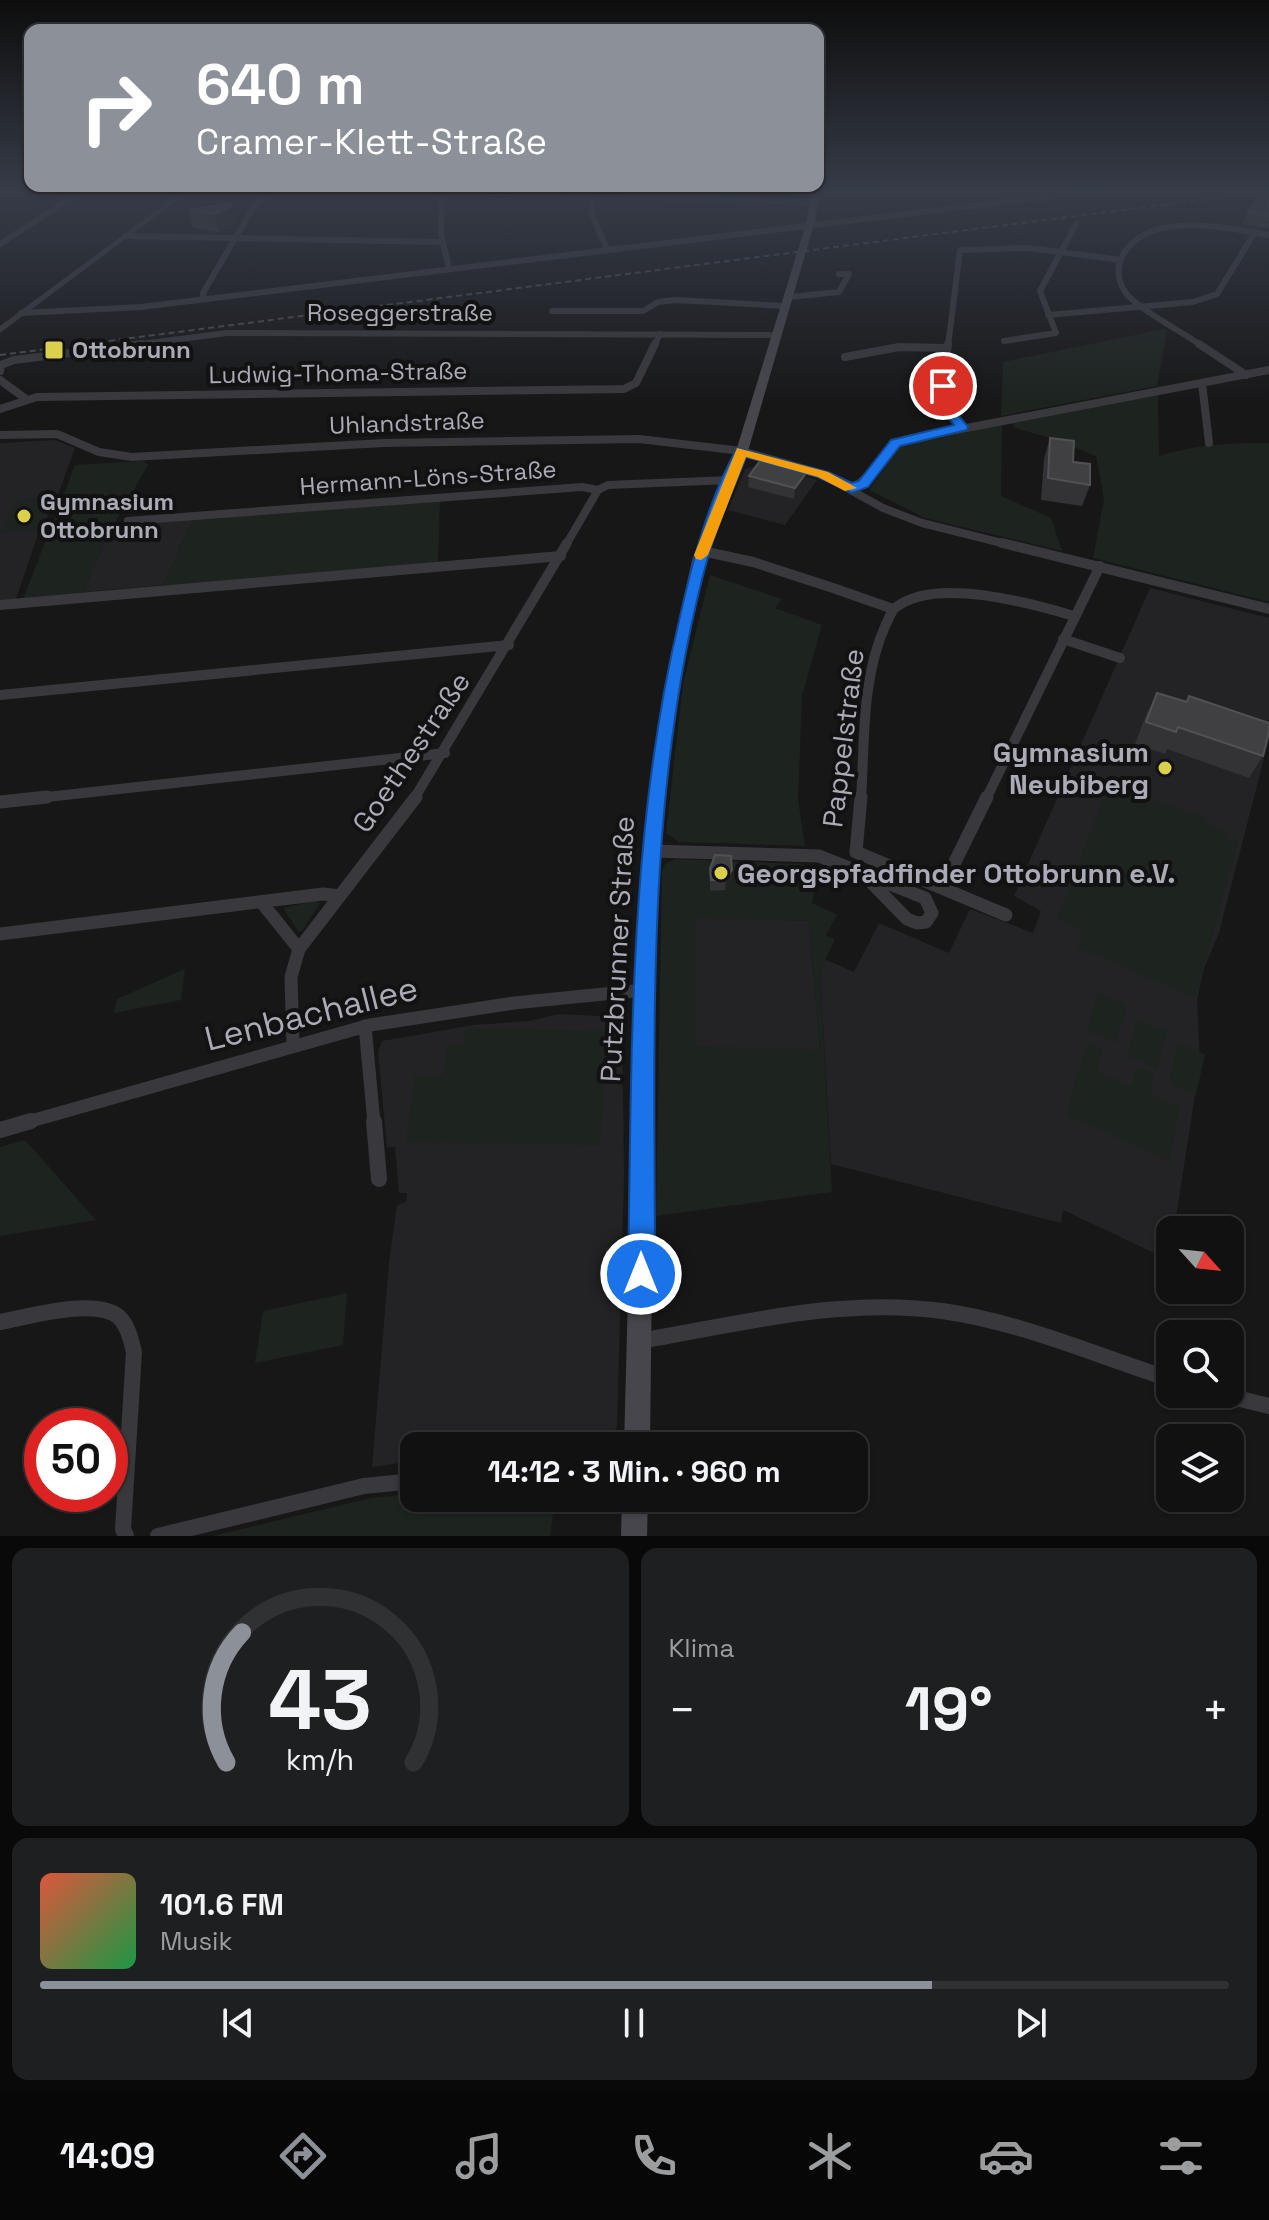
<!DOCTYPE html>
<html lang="de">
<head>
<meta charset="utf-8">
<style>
  body { margin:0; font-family:"Space Grotesk",sans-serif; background:#1e1f20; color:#f1f3f6; height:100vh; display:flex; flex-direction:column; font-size:30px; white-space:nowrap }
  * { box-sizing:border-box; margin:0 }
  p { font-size:26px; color:#9c9d9f }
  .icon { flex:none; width:44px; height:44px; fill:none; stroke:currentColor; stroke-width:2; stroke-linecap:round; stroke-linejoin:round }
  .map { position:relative; height:1536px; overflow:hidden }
  .panel { display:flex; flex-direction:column; gap:12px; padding:12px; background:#09090a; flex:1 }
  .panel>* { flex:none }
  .top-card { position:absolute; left:24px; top:24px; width:800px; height:168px; border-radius:16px; box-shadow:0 2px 6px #0004,0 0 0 2px #303132; background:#8c9099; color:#fff; overflow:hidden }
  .needle { width:52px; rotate:117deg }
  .fabs { position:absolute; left:1156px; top:1216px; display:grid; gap:16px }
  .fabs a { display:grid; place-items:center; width:88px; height:88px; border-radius:16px; background:#111112; box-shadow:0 2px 6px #0004,0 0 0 2px #303132; font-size:40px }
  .speed { position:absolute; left:24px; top:1408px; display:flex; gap:16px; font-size:40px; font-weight:700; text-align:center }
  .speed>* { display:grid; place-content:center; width:104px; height:104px; border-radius:50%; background:#111112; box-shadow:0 2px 6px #0004,0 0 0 2px #303132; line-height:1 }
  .speed .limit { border:12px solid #d22; background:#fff; color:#111 }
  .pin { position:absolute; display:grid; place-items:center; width:68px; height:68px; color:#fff; margin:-34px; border:4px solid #fff; border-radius:50%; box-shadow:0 2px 8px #0007 }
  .me { position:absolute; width:88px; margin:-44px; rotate:0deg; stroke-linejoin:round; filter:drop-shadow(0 0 6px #0008) }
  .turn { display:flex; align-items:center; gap:28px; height:168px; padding:0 40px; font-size:36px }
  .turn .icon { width:104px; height:104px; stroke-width:2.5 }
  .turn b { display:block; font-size:56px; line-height:68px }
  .big { font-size:60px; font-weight:800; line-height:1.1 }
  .panel .widget { flex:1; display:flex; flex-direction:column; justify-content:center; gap:12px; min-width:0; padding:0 28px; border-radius:16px; background:#1e1f20 }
  .panel .dial { align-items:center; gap:0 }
  .dial svg { height:208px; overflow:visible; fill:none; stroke:#303132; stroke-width:7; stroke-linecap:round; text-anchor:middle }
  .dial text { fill:#f1f3f6; stroke:none }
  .song { display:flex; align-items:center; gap:24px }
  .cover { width:96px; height:96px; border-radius:12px; background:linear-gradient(135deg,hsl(10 70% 55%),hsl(140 70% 35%)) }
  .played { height:8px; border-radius:4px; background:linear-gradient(90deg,#8c9099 75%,#303132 75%) }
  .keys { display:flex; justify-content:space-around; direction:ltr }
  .heat { display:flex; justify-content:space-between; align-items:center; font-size:44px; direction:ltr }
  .panel .tiles { flex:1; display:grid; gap:12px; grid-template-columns:1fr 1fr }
  .widget:last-child { grid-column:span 2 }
  .trip { position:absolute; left:400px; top:1432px; width:468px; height:80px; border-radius:16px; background:#111112; box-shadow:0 2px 6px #0004,0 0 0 2px #303132; font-weight:800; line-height:80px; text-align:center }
  .tabs { display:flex; height:128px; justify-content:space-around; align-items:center; background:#070707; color:#9c9d9f }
  .tabs .icon { width:56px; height:56px }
  .tabs .active { color:#8c9099 }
  .tabs b { font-size:36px; color:#f1f3f6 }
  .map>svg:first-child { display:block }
  .built { fill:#232325 }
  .green { fill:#1d231f; fill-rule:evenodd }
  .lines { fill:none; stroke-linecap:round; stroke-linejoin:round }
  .minor-far4 { stroke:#39383d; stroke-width:6 }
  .minor-far3 { stroke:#39383d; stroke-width:8 }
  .minor-far2 { stroke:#39383d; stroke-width:10 }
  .minor-far1 { stroke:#39383d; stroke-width:13 }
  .minor { stroke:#39383d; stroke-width:16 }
  .tertiary { fill:#39383d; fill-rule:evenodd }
  .secondary { fill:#47464c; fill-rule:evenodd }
  .rail { stroke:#4c4b51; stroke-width:2; stroke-dasharray:6 4; stroke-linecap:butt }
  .wall { fill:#333336 }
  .shaded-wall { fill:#222224 }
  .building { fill:#404043; stroke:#505155; stroke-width:2 }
  .route { fill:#1a73e8; stroke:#114b97; stroke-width:2 }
  .slow { fill:#f59e0b }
  .poi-dot { fill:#dbd04c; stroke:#121213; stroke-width:3 }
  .labels { text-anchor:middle; stroke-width:8; stroke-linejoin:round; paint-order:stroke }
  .far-street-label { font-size:24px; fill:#aaabb6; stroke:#121213 }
  .far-poi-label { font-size:24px; font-weight:bold; fill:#aaabb6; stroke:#121213; text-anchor:start }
  .street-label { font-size:28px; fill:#aaabb6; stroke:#121213 }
  .poi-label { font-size:28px; font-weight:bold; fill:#aaabb6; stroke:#121213; text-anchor:end }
  .near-street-label { font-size:34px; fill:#aaabb6; stroke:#121213 }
</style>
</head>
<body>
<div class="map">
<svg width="1269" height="1536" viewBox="0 0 1269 1536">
  <rect width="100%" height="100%" fill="#171718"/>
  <g class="built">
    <polygon points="55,440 75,448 57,497 37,537 16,599 0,603 0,443"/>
    <polygon points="763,464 817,480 785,525 728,510 745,469"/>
    <polygon points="194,519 163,585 83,592 108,533 129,531 148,522"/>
    <polygon points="1150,588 1269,618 1269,739 1219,933 1204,968 1197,999 1200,1063 1174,1230 1170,1230 1169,1260 1063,1210 1061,1223 831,1164 820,972 824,959 854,972 879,923 949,953 970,909 1033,933 1041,911 1014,896"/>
    <polygon points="696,917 809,921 820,1051 696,1047"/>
    <polygon points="559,1014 622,1017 624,1175 617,1426 608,1446 414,1446 414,1461 372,1467 389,1262 397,1205 406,1202 407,1197 407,1193 399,1193 395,1147 387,1147 378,1052 382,1041 474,1025 529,1021"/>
  </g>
  <g class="green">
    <polygon points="1164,329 1167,331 1157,386 1001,416 1003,362"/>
    <path d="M 1158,395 L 1159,456 C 1196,444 1231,443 1269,443 L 1269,602 L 1093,558 L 1104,499 L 1096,456 L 1053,439 L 1015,428 L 1012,422 Z"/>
    <polygon points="1002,425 1001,496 1051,518 1062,551 925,518 869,490 901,445"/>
    <polygon points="143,461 148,465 105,540 83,592 163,585 194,519 440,498 438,564 23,599 75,465"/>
    <polygon points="54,497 38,531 0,533 16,500"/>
    <polygon points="710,575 782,599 775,608 822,625 802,696 798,799 805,846 679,842 666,833 683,684"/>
    <polygon points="1109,784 1207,818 1206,824 1228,832 1227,839 1238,842 1195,998 1077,947 1083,931 1057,919"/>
    <path d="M 676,859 L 801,864 L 819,870 L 812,903 L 837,915 L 826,935 L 835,939 L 820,972 L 832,1192 L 656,1216 L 662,870 L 666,863 ZM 696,918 L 809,921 L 820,1050 L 696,1046 Z"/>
    <polygon points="314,901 320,903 302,931 298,931 283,908"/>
    <polygon points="185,969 181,1000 114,1013 117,999"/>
    <polygon points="1098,993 1127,1005 1116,1043 1087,1031"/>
    <polygon points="1137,1019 1166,1031 1157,1069 1128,1056"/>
    <polygon points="466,1029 608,1031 600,1145 406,1142 415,1075 444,1075 447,1045 463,1044"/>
    <polygon points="1178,1043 1205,1054 1196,1095 1169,1083"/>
    <polygon points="1087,1044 1102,1050 1097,1071 1131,1086 1137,1066 1154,1074 1150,1094 1180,1107 1169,1161 1066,1114"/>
    <polygon points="25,1140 96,1220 0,1236 0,1147"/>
    <polygon points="347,1293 343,1345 255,1363 263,1311"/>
    <polygon points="414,1494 414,1498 555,1498 550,1536 212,1536 371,1498"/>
  </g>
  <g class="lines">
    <g class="minor-far4">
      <polyline points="364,189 814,202"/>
      <polyline points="442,189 441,234 449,269"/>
      <polyline points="817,189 876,189"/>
      <polyline points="594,190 591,213 607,249"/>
      <polyline points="126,236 442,242"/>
      <polyline points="0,244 85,189"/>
      <polyline points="789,297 839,292 849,274 839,274"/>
      <polyline points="203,299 203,293 250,213 271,189"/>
      <polyline points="552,311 643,311 658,302 676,300 786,306"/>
      <polyline points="21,313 141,307 1110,189"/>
      <polyline points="1048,315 1193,302 1217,294 1255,232"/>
      <polyline points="1004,341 1056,333 1040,291 1076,224"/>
      <polyline points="126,346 227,333 777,335"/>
      <polyline points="654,346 660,334"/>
      <polyline points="948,346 960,250 1029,248 1121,260"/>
      <path d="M 1202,346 C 1184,333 1138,309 1126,293 C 1117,281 1116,266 1124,253 C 1152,210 1226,228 1269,235"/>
    </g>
    <g class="minor-far3">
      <path d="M 948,344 C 943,382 937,395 962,427"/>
      <polyline points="1199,344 1246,375"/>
      <polyline points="845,357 899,347 947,348"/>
      <polyline points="0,371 1,365 14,360 142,344"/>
      <polyline points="0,380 26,399"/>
      <polyline points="1202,383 1209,443"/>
      <polyline points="0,409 37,397 624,389 636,383 655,344"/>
      <polyline points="0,435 57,434 99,452 132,457 384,443 639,439 742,451 785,463 823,475 883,508 922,523 1010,545"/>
      <path d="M 852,488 C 874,476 882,452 904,440 L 1269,370"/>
      <polyline points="128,521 582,487 598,490 608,485 730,480"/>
      <polyline points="566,545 598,490"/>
    </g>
    <g class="minor-far2">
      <polyline points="1002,543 1269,609"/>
      <polyline points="702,551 753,562 830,587"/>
      <polyline points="833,588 893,609"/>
      <polyline points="0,605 561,556"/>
      <polyline points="1063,639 1120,658"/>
      <polyline points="0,695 509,645"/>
      <polyline points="29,799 445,753"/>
      <polyline points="414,799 567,543"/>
      <path d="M 861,799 C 865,740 861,679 886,624 C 889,619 891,611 895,608 C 934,576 1030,603 1074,616"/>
      <polyline points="986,799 1100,566"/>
    </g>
    <g class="minor-far1">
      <polyline points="861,797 856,852 1006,915"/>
      <polyline points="0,802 47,797"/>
      <polyline points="652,851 819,856 925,898 932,913 926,922 917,923 907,919 863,874"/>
      <polyline points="942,888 987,797"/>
      <polyline points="262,903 299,949"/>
      <polyline points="0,934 323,894 339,896"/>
      <polyline points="365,1026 374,1123"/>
      <polyline points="293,1045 291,977 299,949 416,797"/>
      <polyline points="24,1123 370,1025 514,1003 644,990"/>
    </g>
    <g class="minor">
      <polyline points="374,1121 379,1179"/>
      <polyline points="0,1130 31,1121"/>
      <path d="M 0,1322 C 28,1317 96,1297 119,1317 C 128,1326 131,1340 134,1352 L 123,1529 L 126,1536"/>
      <path d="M 640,1341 C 739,1324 841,1297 942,1311 C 1021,1322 1095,1355 1170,1379"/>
      <polyline points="1220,1394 1269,1406"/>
      <polyline points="158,1536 364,1486 414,1481"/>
    </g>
    <polygon class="tertiary" points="185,189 192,189 0,333 0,326"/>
    <g class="secondary">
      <polygon points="813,189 821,189 814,224 748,451 706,560 679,685 662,825 656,917 650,1446 624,1446 638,917 646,825 665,685 692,560 736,451 806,224"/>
      <polygon points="622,1498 648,1498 647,1536 621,1536"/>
    </g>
    <polyline class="rail" points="0,355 1269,191"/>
  </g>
  <g class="wall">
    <polygon points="1269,189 1269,229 1243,224 1248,212"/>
    <polygon points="231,203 236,224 219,232 193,228 188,210"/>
    <polygon points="1050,438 1073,462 1090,485 1082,506 1041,500 1044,459"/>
    <polygon points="749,476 804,484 794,499 748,487"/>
    <polygon points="1157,693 1186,702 1189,696 1263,756 1249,778 1167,749 1165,754 1135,744 1146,715"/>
    <polygon points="710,869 732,870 731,881 725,890 710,891"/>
  </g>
  <g class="shaded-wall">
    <polygon points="232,206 236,224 219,232 214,214"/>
    <polygon points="806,473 804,484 794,499 795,488"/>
    <polygon points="732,870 731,881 725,890 726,880"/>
  </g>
  <g class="building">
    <polygon points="1265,189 1269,189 1269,216 1248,212"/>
    <polygon points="231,203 232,206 214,214 188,210"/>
    <polygon points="1050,438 1074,441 1073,462 1090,464 1090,485 1048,478"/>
    <polygon points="760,461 806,473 795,488 749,476"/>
    <polygon points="1157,693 1187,702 1189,696 1269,723 1269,732 1263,756 1178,727 1176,732 1146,722"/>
    <polygon points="715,855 731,856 732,870 726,880 711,880 710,869"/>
  </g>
  <linearGradient id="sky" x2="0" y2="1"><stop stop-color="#0d0d0d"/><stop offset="0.47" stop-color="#363c48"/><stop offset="1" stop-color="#363c48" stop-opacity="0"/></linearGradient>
  <rect width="1269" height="404" fill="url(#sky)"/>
  <path class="route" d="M 943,382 L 949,386 L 952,407 L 968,427 L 967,430 L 900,446 L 868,487 L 852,493 L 818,477 L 746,457 C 734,488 719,520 709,553 C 644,786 655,1034 655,1274 L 651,1283 L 641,1287 L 632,1283 L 628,1274 C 632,1056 628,834 679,621 C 692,562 708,501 737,448 L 828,472 L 852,483 L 859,481 L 891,440 L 954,425 L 940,407 L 937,386 Z"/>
  <polygon class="slow" points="737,448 828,472 857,488 845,491 818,477 746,457 708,555 701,560 696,559 694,555"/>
  <g class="poi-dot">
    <rect x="44" y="340" width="20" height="20" rx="4"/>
    <circle cx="24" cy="516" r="8"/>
    <circle cx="1165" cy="768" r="8"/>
    <circle cx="721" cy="873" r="8"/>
  </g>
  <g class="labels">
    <g class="far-street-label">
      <text x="400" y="321">Roseggerstraße</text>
      <text transform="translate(338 373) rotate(-1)" y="8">Ludwig-Thoma-Straße</text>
      <text transform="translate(407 423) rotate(-2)" y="8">Uhlandstraße</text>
      <text transform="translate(428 478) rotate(-4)" y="8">Hermann-Löns-Straße</text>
    </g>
    <g class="far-poi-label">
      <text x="72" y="358">Ottobrunn</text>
      <text x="40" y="510">Gymnasium<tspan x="40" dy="28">Ottobrunn</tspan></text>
    </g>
    <g class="street-label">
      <text transform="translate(843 738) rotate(-83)" y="10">Pappelstraße</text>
      <text transform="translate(411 752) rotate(-56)" y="10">Goethestraße</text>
      <text transform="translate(617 949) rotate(-87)" y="10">Putzbrunner Straße</text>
    </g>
    <g class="poi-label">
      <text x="1149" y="762">Gymnasium<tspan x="1149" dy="32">Neubiberg</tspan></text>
      <text x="737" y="883" text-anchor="start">Georgspfadfinder Ottobrunn e.V.</text>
    </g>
    <g class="near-street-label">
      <text transform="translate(311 1013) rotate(-14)" y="12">Lenbachallee</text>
    </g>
  </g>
</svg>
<div class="fabs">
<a><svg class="needle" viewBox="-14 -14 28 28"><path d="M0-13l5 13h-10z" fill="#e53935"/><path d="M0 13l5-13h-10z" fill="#9c9d9f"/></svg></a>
<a><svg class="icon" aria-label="search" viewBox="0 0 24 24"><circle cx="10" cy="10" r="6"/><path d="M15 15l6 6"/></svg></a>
<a><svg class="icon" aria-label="layers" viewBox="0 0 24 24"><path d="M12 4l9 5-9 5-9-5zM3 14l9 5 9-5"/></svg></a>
</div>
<div class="speed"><div class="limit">50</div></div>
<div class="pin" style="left:943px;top:386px;background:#d93025"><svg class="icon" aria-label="arrive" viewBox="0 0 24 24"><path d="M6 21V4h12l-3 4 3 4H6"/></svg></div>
<svg class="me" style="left:641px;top:1274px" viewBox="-20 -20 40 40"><circle r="17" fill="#1a73e8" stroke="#fff" stroke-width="3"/><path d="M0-11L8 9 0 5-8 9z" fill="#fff"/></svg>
<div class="trip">14:12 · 3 Min. · 960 m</div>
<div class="top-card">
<div class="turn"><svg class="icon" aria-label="right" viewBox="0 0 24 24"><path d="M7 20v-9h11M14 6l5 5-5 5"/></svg><div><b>640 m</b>Cramer-Klett-Straße</div></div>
</div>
</div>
<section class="panel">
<div class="tiles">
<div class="widget dial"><svg viewBox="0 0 100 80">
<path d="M14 69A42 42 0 1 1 86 69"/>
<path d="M14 69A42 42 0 0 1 20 19" stroke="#8c9099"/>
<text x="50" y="56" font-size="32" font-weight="700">43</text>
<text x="50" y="72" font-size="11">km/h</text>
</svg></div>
<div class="widget"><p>Klima</p>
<div class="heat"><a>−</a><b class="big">19°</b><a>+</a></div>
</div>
<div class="widget">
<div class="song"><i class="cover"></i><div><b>101.6 FM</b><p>Musik</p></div></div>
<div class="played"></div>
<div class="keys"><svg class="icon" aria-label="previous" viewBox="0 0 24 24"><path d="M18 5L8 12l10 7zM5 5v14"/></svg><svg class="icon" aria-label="pause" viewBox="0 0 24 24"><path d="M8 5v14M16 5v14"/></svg><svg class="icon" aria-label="next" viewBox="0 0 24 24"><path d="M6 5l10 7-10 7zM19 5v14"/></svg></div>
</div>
</div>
</section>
<nav class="tabs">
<b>14:09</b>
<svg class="icon active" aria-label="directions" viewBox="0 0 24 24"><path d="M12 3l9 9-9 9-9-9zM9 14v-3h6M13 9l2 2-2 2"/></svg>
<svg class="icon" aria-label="music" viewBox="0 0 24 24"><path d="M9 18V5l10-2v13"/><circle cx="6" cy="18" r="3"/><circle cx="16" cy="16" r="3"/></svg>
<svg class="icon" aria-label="phone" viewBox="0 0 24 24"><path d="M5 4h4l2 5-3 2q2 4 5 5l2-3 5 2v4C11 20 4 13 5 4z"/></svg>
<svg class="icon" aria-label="climate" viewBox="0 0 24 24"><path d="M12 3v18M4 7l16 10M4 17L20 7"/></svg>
<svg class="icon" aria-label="car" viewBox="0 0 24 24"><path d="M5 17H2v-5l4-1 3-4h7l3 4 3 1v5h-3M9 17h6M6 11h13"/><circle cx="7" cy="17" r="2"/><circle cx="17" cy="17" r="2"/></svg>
<svg class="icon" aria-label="filters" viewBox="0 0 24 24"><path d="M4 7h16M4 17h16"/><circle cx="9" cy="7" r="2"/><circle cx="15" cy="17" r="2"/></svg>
</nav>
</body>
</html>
